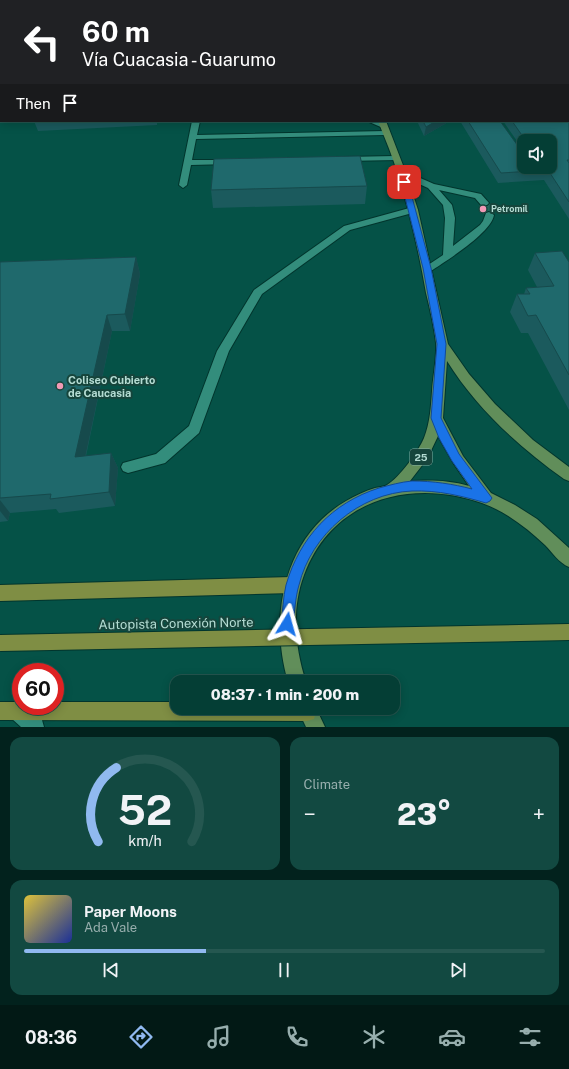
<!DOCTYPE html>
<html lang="en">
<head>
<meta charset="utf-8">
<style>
  body { margin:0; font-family:"Public Sans",sans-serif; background:#124941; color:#f1f3f6; height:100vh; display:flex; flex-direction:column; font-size:15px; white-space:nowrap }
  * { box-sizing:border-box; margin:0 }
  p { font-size:13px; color:#97aead }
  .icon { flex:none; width:22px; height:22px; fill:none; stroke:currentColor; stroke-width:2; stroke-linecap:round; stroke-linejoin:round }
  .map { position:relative; height:727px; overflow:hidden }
  .details { display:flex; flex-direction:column; gap:10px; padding:10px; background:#02221d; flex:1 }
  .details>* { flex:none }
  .banner { position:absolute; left:0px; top:0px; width:569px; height:122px; box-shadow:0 2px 10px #0003,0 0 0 1px #255750; background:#202124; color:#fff; overflow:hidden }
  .fabs { position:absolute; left:517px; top:134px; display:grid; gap:8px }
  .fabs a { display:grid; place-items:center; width:40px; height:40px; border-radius:8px; background:#043e35; box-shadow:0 2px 10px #0003,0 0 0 1px #255750; font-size:20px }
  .speed { position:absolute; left:12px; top:663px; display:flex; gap:8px; font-size:20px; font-weight:700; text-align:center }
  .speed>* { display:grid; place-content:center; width:52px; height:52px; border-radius:50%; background:#043e35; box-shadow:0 2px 10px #0003,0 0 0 1px #255750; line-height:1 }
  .speed .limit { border:6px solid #d22; background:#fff; color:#111 }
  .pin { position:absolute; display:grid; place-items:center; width:34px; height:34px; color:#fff; margin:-17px; border-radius:8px; box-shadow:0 2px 6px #0006 }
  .me { position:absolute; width:44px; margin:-22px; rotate:8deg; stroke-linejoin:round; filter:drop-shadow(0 0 3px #0008) }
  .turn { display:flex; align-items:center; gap:14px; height:84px; padding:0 16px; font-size:18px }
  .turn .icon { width:52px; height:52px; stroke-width:2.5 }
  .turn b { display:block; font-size:28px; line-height:34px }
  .then { display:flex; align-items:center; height:38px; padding:0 16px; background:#0003; gap:8px; font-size:15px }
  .big { font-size:30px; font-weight:800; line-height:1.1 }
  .details .card { flex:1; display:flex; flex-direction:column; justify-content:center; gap:6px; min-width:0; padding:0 14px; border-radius:12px; background:#124941 }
  .details .dial { align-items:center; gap:0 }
  .dial svg { height:104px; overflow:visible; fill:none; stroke:#255750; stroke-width:7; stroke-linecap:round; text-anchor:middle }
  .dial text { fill:#f1f3f6; stroke:none }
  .song { display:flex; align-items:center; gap:12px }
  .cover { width:48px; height:48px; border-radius:6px; background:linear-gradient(135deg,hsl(50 70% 55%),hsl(230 70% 35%)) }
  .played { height:4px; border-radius:2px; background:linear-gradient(90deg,#90b9f0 35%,#255750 35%) }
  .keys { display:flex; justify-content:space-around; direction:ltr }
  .heat { display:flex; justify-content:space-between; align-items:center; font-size:22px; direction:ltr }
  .details .tiles { flex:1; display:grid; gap:10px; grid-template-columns:1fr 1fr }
  .card:last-child { grid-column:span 2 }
  .trip { position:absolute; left:170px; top:675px; width:230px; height:40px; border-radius:12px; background:#043e35; box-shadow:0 2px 10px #0003,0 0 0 1px #255750; font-weight:800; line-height:40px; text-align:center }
  .menu { display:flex; height:64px; justify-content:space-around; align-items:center; background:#021915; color:#97aead }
  .menu .icon { width:28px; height:28px }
  .menu .current { color:#90b9f0 }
  .menu b { font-size:18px; color:#f1f3f6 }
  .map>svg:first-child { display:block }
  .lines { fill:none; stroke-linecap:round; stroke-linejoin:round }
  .minor-tunnel { stroke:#1f675c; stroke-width:10; stroke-dasharray:10 5; stroke-linecap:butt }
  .minor-casing { stroke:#02352d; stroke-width:2 }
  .major-casing { stroke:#02352d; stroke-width:2 }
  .highway-casing { stroke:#02352d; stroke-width:2 }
  .minor { fill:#338d7c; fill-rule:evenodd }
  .major { fill:#618e5a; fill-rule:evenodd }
  .highway { fill:#7f8e44; fill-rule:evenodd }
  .highway-bridge-casing { stroke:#02352d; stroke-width:18; stroke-linecap:butt }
  .highway-bridge { stroke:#7f8e44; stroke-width:16 }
  .wall { fill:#1b5a5d }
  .shaded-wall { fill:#164a4c }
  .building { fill:#1f696c; stroke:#164a4c }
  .route { fill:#1a73e8; stroke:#114b97 }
  .poi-dot { fill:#f09ab6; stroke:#16453c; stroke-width:1.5 }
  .labels { text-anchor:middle; stroke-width:4; stroke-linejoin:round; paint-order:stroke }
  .far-poi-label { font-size:9px; font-weight:bold; fill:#b4dcd3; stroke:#16453c; text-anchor:start }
  .shield { fill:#16453c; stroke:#85afa6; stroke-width:1 }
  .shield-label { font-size:10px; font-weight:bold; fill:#b4dcd3 }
  .poi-label { font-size:11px; font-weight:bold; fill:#b4dcd3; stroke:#16453c; text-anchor:start }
  .near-street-label { font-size:13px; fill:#b4dcd3; stroke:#16453c }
</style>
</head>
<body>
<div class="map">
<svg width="569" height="727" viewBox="0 0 569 727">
  <rect width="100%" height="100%" fill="#055247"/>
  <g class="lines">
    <polyline class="minor-tunnel" points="484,203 489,215"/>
    <defs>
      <g id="minor">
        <rect x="568" y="44" width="1" height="4"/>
        <polygon points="192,121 200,121 197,135 385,131 389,133 385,135 196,139 192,160 230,160 234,162 230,164 191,165 187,185 183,188 179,185"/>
        <polygon points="367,121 377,121 387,126 383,128"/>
        <polygon points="395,156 399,158 398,160 344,161 340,159 344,157"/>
        <path d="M 402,170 L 434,184 L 481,194 L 489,203 L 487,205 L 481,205 L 475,198 L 439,190 L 452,205 L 455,218 L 453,246 L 480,225 L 483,221 L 486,213 L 489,212 L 494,215 C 491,233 446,261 431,271 L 427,272 L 422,269 L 443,255 L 445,218 L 443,205 L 428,188 L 399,175 L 398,173 L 399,171 Z"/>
        <polygon points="413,207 416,208 418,210 416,212 350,230 262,294 229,351 199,433 165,463 128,473 123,471 121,467 123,463 156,454 189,426 217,351 254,290 344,226"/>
        <polygon points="18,702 21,703 21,706 26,706 42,720 44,727 21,727 11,718 9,711 11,704"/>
      </g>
      <g id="major">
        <rect x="341" y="0" width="6" height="1"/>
        <path d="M 378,121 L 386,121 L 406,173 L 418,210 L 448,344 L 469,374 L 495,404 L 533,440 L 569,467 L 569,481 L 564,479 C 519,447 477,409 447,361 L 443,418 L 463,456 L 491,493 L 515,505 L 537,519 L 569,548 L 569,567 C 559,563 552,552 545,545 C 527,528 505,511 482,503 C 411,478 332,499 304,575 C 291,610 295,648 306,682 L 288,682 C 269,617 283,538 346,501 C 355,496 365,491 375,488 C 378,487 384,487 387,485 C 400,477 418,452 424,438 C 430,423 431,406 432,391 C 433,375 437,358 436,343 C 434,326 430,309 426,293 C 419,253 410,213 398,175 C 393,157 385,139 378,121 ZM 438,436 L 454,464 L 469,486 C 449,480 430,480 410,481 L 427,459 Z"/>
        <polygon points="297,708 316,708 325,727 306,727"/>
      </g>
      <g id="highway">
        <polygon points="292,577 298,579 300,585 298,591 292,593 0,601 0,585"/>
        <polygon points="0,702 21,702 21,706 55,706 55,702 177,702 177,708 315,708 316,712 314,719 307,721 0,720"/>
      </g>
    </defs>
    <use href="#minor" class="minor-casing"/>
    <use href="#major" class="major-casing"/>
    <use href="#highway" class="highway-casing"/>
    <use href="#minor" class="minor"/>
    <use href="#major" class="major"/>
    <use href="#highway" class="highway"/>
    <defs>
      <polyline id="highway-bridge" points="0,643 569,632"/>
    </defs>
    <use href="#highway-bridge" class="highway-bridge-casing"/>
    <use href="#highway-bridge" class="highway-bridge"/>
  </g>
  <g class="wall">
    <polygon points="557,0 569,0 569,8 568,7 568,1 558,1"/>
    <polygon points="569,90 569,219 544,180 498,183 460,121 500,121 524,167 550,141 524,141 524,151 503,121 568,121"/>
    <polygon points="34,121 157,121 157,125 38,131"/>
    <polygon points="417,121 450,121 424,136"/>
    <polygon points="367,186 365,204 213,208 211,190"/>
    <polygon points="535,253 569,262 569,410 528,333 521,333 510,312 517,294 524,294 526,288 537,287 528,270"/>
    <polygon points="136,257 140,274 130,331 112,331 86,456 111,453 118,468 115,506 59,513 56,509 10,513 8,521 0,522 0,262"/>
  </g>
  <g class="shaded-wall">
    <polygon points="569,75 569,84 568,84 568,76"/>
    <polygon points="436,121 450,121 424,136 426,127"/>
    <polygon points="136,257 140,274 130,331 125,314"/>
    <polygon points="107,315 112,331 82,472 75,457"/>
    <polygon points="111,453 118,468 115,506 109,492"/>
    <polygon points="0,500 10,513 8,521 0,511"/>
  </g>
  <g class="building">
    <polygon points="166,0 301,0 302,1 166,1"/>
    <polygon points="568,65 569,65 569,75 568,76"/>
    <polygon points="568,90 569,90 569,160 567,160 569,163 569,202 548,170 501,173 468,121 500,121 523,153 524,153 524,167 550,167 550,141 526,141 512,121 568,121"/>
    <polygon points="423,121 436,121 426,127"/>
    <polygon points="360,156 367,186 211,190 214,159"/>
    <polygon points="562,251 569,262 569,375 536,315 528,316 517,294 530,294 526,288 554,286 535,253"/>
    <polygon points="136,257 125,314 107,315 75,457 111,453 109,492 50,499 51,494 0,498 0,262"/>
  </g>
  <path class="route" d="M 402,180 L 408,182 L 431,268 L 446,344 L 441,418 L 459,454 L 492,498 L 490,501 L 486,503 C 462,496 438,490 412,491 C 359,493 311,535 299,585 C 295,598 295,612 293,624 L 292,629 L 287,631 L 283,629 L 281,624 C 283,612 283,597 286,585 C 300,537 332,503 379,488 C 390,485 401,482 412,481 C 433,481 453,484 472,489 L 452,461 L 439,438 L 431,418 L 437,344 L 423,268 L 401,182 Z"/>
  <g class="poi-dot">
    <circle cx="483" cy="209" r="4"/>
    <circle cx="60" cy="386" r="4"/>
  </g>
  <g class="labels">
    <g class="far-poi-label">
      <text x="491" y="212">Petromil</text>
    </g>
    <rect class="shield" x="410" y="449" width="22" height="16" rx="3"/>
    <g class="shield-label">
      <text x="421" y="461">25</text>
    </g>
    <g class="poi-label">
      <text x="68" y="384">Coliseo Cubierto<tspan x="68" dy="13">de Caucasia</tspan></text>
    </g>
    <g class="near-street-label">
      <text transform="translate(176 623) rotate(-1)" y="5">Autopista Conexión Norte</text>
    </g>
  </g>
</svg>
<div class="fabs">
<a><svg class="icon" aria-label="sound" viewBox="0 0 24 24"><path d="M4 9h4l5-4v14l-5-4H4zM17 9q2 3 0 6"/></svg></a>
</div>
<div class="speed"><div class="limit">60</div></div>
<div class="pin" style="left:404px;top:182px;background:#d93025"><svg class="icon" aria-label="arrive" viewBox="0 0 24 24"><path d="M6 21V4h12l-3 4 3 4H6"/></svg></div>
<svg class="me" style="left:287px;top:624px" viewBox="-20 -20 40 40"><path d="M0-17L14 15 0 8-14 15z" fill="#1a73e8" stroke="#fff" stroke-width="4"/></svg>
<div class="trip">08:37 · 1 min · 200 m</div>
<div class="banner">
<div class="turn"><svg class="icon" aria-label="left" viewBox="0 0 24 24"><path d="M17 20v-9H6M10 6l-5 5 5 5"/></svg><div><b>60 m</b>Vía Cuacasia - Guarumo</div></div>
<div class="then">Then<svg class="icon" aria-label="arrive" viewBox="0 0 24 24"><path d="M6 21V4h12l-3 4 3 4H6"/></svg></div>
</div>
</div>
<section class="details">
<div class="tiles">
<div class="card dial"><svg viewBox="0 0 100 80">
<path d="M14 69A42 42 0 1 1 86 69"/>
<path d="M14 69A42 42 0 0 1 28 12" stroke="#90b9f0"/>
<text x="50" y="56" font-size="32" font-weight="700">52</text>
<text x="50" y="72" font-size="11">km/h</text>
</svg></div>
<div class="card"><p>Climate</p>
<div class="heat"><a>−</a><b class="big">23°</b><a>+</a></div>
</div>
<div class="card">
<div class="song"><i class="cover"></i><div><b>Paper Moons</b><p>Ada Vale</p></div></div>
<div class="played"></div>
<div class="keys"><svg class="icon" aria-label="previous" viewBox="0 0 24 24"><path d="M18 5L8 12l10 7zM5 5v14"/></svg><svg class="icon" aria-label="pause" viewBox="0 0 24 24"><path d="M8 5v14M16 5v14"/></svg><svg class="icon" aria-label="next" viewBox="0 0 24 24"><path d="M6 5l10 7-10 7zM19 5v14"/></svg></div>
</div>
</div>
</section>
<nav class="menu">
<b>08:36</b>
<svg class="icon current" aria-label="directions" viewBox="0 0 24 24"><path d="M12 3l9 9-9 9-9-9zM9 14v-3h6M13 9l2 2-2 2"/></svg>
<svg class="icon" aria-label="music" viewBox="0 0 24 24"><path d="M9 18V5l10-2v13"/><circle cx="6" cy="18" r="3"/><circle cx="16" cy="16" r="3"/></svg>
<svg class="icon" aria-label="phone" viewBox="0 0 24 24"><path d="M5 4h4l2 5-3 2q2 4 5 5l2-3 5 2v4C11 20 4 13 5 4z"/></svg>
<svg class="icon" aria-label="climate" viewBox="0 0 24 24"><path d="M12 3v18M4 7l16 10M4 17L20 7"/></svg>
<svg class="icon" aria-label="car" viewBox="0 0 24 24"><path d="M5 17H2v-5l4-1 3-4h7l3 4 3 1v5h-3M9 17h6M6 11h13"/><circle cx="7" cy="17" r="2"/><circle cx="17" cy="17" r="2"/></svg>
<svg class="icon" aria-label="filters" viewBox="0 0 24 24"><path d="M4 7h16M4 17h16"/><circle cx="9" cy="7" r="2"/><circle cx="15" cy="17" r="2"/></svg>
</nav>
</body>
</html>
